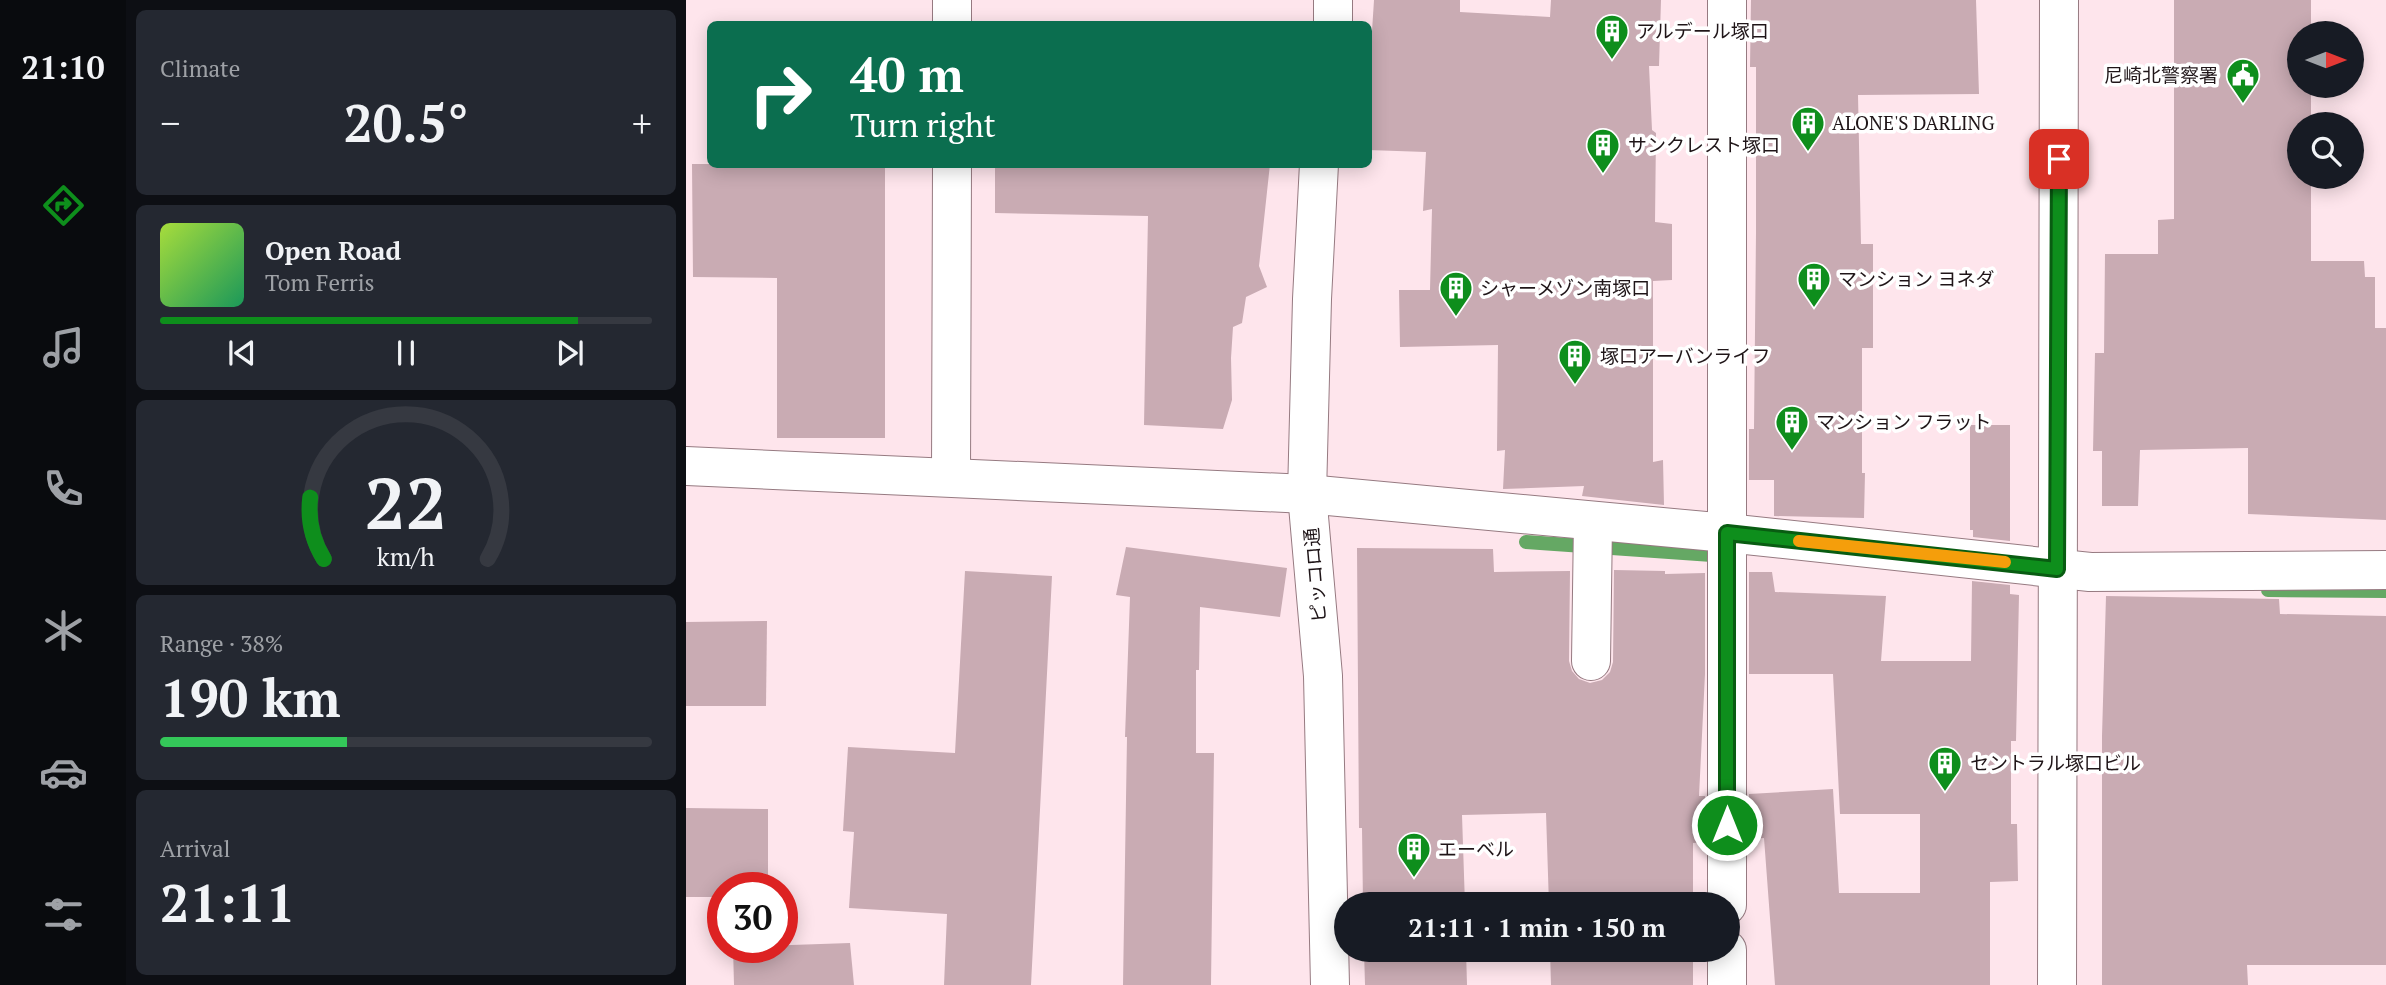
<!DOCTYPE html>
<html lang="en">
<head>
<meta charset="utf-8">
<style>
  body { margin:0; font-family:"PT Serif","Noto Sans JP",serif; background:#242831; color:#f1f3f6; height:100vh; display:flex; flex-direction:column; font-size:26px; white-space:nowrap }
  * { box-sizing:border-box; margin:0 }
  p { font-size:23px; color:#9ea1a6 }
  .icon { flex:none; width:38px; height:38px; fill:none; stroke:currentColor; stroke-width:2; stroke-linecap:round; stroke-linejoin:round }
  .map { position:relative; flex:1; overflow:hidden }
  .side { display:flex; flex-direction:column; gap:10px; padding:10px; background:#0d0f14; width:560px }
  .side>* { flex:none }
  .banner { position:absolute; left:21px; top:21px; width:665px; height:147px; border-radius:10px; box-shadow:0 4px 18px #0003; background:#0b6e4f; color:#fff; overflow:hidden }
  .needle { width:46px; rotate:90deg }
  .fabs { position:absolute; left:1601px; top:21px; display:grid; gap:14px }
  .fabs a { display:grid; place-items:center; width:77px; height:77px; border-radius:50%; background:#171b24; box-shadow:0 4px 18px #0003; font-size:35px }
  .speed { position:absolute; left:21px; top:872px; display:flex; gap:14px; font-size:35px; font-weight:700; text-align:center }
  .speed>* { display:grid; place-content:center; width:91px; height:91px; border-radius:50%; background:#171b24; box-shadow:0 4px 18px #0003; line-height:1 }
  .speed .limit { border:10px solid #d22; background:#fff; color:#111 }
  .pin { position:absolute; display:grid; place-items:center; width:60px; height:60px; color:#fff; margin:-30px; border-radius:14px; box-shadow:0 4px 10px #0006 }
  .me { position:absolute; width:77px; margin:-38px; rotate:0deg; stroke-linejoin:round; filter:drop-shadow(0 0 5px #0008) }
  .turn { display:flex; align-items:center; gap:24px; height:147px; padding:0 28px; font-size:32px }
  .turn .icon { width:91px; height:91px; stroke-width:2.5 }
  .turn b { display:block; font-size:49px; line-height:60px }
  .big { font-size:52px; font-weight:700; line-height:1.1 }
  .side .tile { flex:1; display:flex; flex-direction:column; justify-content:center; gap:10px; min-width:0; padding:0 24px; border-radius:10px; background:#242831 }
  .side .dial { align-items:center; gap:0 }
  .dial svg { height:182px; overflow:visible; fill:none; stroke:#363941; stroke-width:7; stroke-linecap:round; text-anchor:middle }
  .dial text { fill:#f1f3f6; stroke:none }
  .song { display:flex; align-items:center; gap:21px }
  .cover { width:84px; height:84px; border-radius:10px; background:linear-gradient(135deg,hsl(80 70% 55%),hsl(150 70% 35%)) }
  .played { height:7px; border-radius:4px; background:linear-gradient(90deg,#0e8e1c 85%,#363941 85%) }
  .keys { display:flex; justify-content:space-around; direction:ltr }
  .heat { display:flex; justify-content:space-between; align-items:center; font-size:38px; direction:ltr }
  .charge { height:10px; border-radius:5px; background:linear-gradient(90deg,#34c759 38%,#363941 0) }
  .trip { position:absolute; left:648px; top:892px; width:406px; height:70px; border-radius:35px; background:#171b24; box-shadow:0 4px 18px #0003; font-weight:700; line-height:70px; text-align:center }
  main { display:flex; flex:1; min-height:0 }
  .tabs { display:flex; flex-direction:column; width:126px; justify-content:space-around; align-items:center; background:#090b0e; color:#9ea1a6 }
  .tabs .icon { width:49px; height:49px }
  .tabs .current { color:#0e8e1c }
  .tabs b { font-size:32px; color:#f1f3f6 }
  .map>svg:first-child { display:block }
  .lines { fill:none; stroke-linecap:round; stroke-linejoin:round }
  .stream { stroke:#65a864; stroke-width:14 }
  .building { fill:#c9abb3 }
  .street-casing { stroke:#967a81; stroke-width:40 }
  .secondary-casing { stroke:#967a81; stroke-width:40 }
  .street { stroke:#fff; stroke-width:38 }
  .secondary { stroke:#fff; stroke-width:38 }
  .route-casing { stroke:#095c12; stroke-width:18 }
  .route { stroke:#0e8e1c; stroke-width:12 }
  .slow { stroke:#f59e0b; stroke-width:12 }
  .labels { text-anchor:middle; stroke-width:7; stroke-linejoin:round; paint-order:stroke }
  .poi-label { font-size:19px; fill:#1f1518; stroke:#fff; text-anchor:start }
  .street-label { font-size:19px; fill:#1f1518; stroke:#fff }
</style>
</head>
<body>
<main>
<nav class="tabs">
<b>21:10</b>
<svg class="icon current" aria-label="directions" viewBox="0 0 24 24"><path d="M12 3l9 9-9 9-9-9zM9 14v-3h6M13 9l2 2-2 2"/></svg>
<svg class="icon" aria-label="music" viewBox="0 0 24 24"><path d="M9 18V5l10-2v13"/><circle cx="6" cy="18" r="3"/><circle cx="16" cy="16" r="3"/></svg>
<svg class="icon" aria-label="phone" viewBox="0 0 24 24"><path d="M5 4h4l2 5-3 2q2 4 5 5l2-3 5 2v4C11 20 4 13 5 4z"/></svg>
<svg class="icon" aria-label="climate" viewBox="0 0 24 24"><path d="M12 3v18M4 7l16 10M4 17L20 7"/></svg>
<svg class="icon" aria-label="car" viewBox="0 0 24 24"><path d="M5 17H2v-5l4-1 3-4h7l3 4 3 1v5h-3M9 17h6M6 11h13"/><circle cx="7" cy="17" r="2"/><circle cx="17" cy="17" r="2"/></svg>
<svg class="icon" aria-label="filters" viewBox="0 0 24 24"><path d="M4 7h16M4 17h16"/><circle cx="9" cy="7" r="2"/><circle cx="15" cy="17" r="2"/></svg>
</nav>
<section class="side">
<div class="tile"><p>Climate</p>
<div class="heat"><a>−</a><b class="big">20.5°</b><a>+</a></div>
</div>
<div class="tile">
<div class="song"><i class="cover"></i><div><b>Open Road</b><p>Tom Ferris</p></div></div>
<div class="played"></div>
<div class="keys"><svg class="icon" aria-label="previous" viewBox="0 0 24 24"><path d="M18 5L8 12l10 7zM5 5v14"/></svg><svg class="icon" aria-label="pause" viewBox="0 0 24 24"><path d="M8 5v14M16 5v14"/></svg><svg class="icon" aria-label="next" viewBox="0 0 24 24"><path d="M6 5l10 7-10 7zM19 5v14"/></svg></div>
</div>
<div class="tile dial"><svg viewBox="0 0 100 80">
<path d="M14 69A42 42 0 1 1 86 69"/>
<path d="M14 69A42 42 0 0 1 8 42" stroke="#0e8e1c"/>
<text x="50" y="56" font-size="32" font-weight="700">22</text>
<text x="50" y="72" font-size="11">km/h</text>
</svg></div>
<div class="tile"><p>Range · 38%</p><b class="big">190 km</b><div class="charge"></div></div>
<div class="tile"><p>Arrival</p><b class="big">21:11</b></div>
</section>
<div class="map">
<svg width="1700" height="985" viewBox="0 0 1700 985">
  <rect width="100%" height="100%" fill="#fee5ec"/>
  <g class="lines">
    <g class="stream">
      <polyline points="840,542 1026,555"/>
      <polyline points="1582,590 1700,591"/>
    </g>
  </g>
  <g class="building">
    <polygon points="688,0 774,0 774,12 864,17 865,0 975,0 973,66 963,66 966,130 970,133 969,222 986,224 986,280 967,281 967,462 977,460 978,505 896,496 898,486 817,489 819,450 811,451 812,345 714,347 713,290 744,290 746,209 737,211 740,152 682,150 682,94"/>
    <polygon points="1065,0 1290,0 1293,94 1172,95 1175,244 1187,244 1187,348 1176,348 1176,473 1179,473 1178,518 1088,516 1088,480 1063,480 1063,429 1068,429 1070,233 1070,67 1064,67"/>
    <polygon points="1488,0 1625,0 1625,33 1614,33 1614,86 1625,86 1625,124 1614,124 1614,177 1625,177 1625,261 1678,261 1679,277 1689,277 1689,328 1700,328 1700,520 1562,514 1562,448 1454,450 1452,506 1416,506 1416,451 1407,451 1409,353 1418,353 1419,254 1472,254 1472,220 1488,219"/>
    <polygon points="6,164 199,164 199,438 91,438 91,278 7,277"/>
    <polygon points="309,164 584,164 573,266 581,287 560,297 556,323 547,327 545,358 546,400 537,429 458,425 462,216 309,213"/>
    <polygon points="1284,425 1324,425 1324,541 1287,537 1287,530 1284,530"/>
    <polygon points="440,547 601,568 594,617 514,607 513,670 510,670 510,753 528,753 525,985 437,985 441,737 439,737 444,597 430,595"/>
    <polygon points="671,548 807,549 808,572 884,571 883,661 886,671 893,679 904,683 916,680 924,672 927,662 928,570 979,571 979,574 1019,573 1019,674 1013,796 1019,796 1019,842 1007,843 1007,905 863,905 860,813 776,815 779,905 677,905 676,828 673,828"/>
    <polygon points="279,571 366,576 345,985 258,985 261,914 163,908 168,832 157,831 162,747 269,753"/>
    <polygon points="1063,572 1086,572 1089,592 1200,596 1195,661 1285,661 1286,581 1324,585 1324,594 1333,595 1330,741 1325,741 1325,824 1331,824 1332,881 1304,882 1304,985 1089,985 1078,838 1063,839 1063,794 1147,789 1153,893 1234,893 1234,814 1154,814 1147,674 1063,674"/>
    <polygon points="1420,596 1593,599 1594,614 1700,616 1700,965 1561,965 1562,985 1416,985 1416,736"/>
    <polygon points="81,621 80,706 0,706 0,622"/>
    <polygon points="0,808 82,809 82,887 37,887 37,897 0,897"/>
    <polygon points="164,943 168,985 48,985 47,947"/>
    <polygon points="678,950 780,950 781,985 679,985"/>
    <polygon points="864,950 1007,950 1007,985 865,985"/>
  </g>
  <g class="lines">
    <defs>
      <g id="street">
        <polyline points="266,24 266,0"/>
        <polyline points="647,24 647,0"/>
        <polyline points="633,164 626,299 621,494 637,676 644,985"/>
        <polyline points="0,466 621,494 1041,533 1404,572 1700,570"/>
        <polyline points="265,476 266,164"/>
        <polyline points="905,661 907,522"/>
        <polyline points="1041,905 1041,0"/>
        <polyline points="1041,985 1041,950"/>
      </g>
      <polyline id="secondary" points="1371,985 1373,0"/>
    </defs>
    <use href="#street" class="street-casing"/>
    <use href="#secondary" class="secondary-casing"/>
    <use href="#street" class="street"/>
    <use href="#secondary" class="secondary"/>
  </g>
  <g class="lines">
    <defs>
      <polyline id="route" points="1041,825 1041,533 1371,569 1373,159"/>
    </defs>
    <use href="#route" class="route-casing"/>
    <use href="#route" class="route"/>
    <polyline class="slow" points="1113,541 1319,562"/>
  </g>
  <defs>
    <symbol id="building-pin" viewBox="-11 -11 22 30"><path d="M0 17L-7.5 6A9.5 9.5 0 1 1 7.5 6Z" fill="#0e8e1c" stroke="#fff"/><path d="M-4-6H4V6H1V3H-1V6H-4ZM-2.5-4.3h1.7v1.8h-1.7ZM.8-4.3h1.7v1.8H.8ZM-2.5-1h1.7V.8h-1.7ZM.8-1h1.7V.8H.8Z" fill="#fff"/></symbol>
    <symbol id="civic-pin" viewBox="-11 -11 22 30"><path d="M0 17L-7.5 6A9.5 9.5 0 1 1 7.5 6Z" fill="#0e8e1c" stroke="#fff"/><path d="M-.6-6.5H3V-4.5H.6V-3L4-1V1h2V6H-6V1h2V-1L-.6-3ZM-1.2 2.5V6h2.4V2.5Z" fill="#fff"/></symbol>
  </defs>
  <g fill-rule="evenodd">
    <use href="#building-pin" x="907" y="12" width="38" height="52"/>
    <use href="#civic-pin" x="1538" y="56" width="38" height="52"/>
    <use href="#building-pin" x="1103" y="104" width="38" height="52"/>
    <use href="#building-pin" x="898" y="126" width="38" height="52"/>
    <use href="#building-pin" x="1109" y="260" width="38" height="52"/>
    <use href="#building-pin" x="751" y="269" width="38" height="52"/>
    <use href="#building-pin" x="870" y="337" width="38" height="52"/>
    <use href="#building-pin" x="1087" y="403" width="38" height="52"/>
    <use href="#building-pin" x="1240" y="744" width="38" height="52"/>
    <use href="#building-pin" x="709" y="830" width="38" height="52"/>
  </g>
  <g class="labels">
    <g class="poi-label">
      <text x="950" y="38">アルデール塚口</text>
      <text x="1532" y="82" text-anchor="end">尼崎北警察署</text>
      <text x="1146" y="130">ALONE'S DARLING</text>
      <text x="942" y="152">サンクレスト塚口</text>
      <text x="1152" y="286">マンション ヨネダ</text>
      <text x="794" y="295">シャーメゾン南塚口</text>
      <text x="914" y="363">塚口アーバンライフ</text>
      <text x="1130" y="429">マンション フラット</text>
      <text x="1284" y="770">セントラル塚口ビル</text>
      <text x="752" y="856">エーベル</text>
    </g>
    <g class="street-label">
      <text transform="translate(629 575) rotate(-95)" y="7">ピッコロ通</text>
    </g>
  </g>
</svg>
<div class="fabs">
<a><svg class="needle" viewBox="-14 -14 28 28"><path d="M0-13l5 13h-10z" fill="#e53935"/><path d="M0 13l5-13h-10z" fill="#9ea1a6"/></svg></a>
<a><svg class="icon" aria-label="search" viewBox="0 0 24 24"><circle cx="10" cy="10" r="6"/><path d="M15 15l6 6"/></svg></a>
</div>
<div class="speed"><div class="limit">30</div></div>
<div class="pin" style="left:1373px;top:159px;background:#d93025"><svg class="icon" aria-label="arrive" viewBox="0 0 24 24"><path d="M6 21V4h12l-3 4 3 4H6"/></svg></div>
<svg class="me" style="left:1041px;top:825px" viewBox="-20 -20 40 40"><circle r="17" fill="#0e8e1c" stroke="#fff" stroke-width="3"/><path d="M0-11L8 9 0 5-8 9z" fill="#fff"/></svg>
<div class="trip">21:11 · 1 min · 150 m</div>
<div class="banner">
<div class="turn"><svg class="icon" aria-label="right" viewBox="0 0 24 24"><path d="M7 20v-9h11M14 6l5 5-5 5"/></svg><div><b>40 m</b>Turn right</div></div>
</div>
</div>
</main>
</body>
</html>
